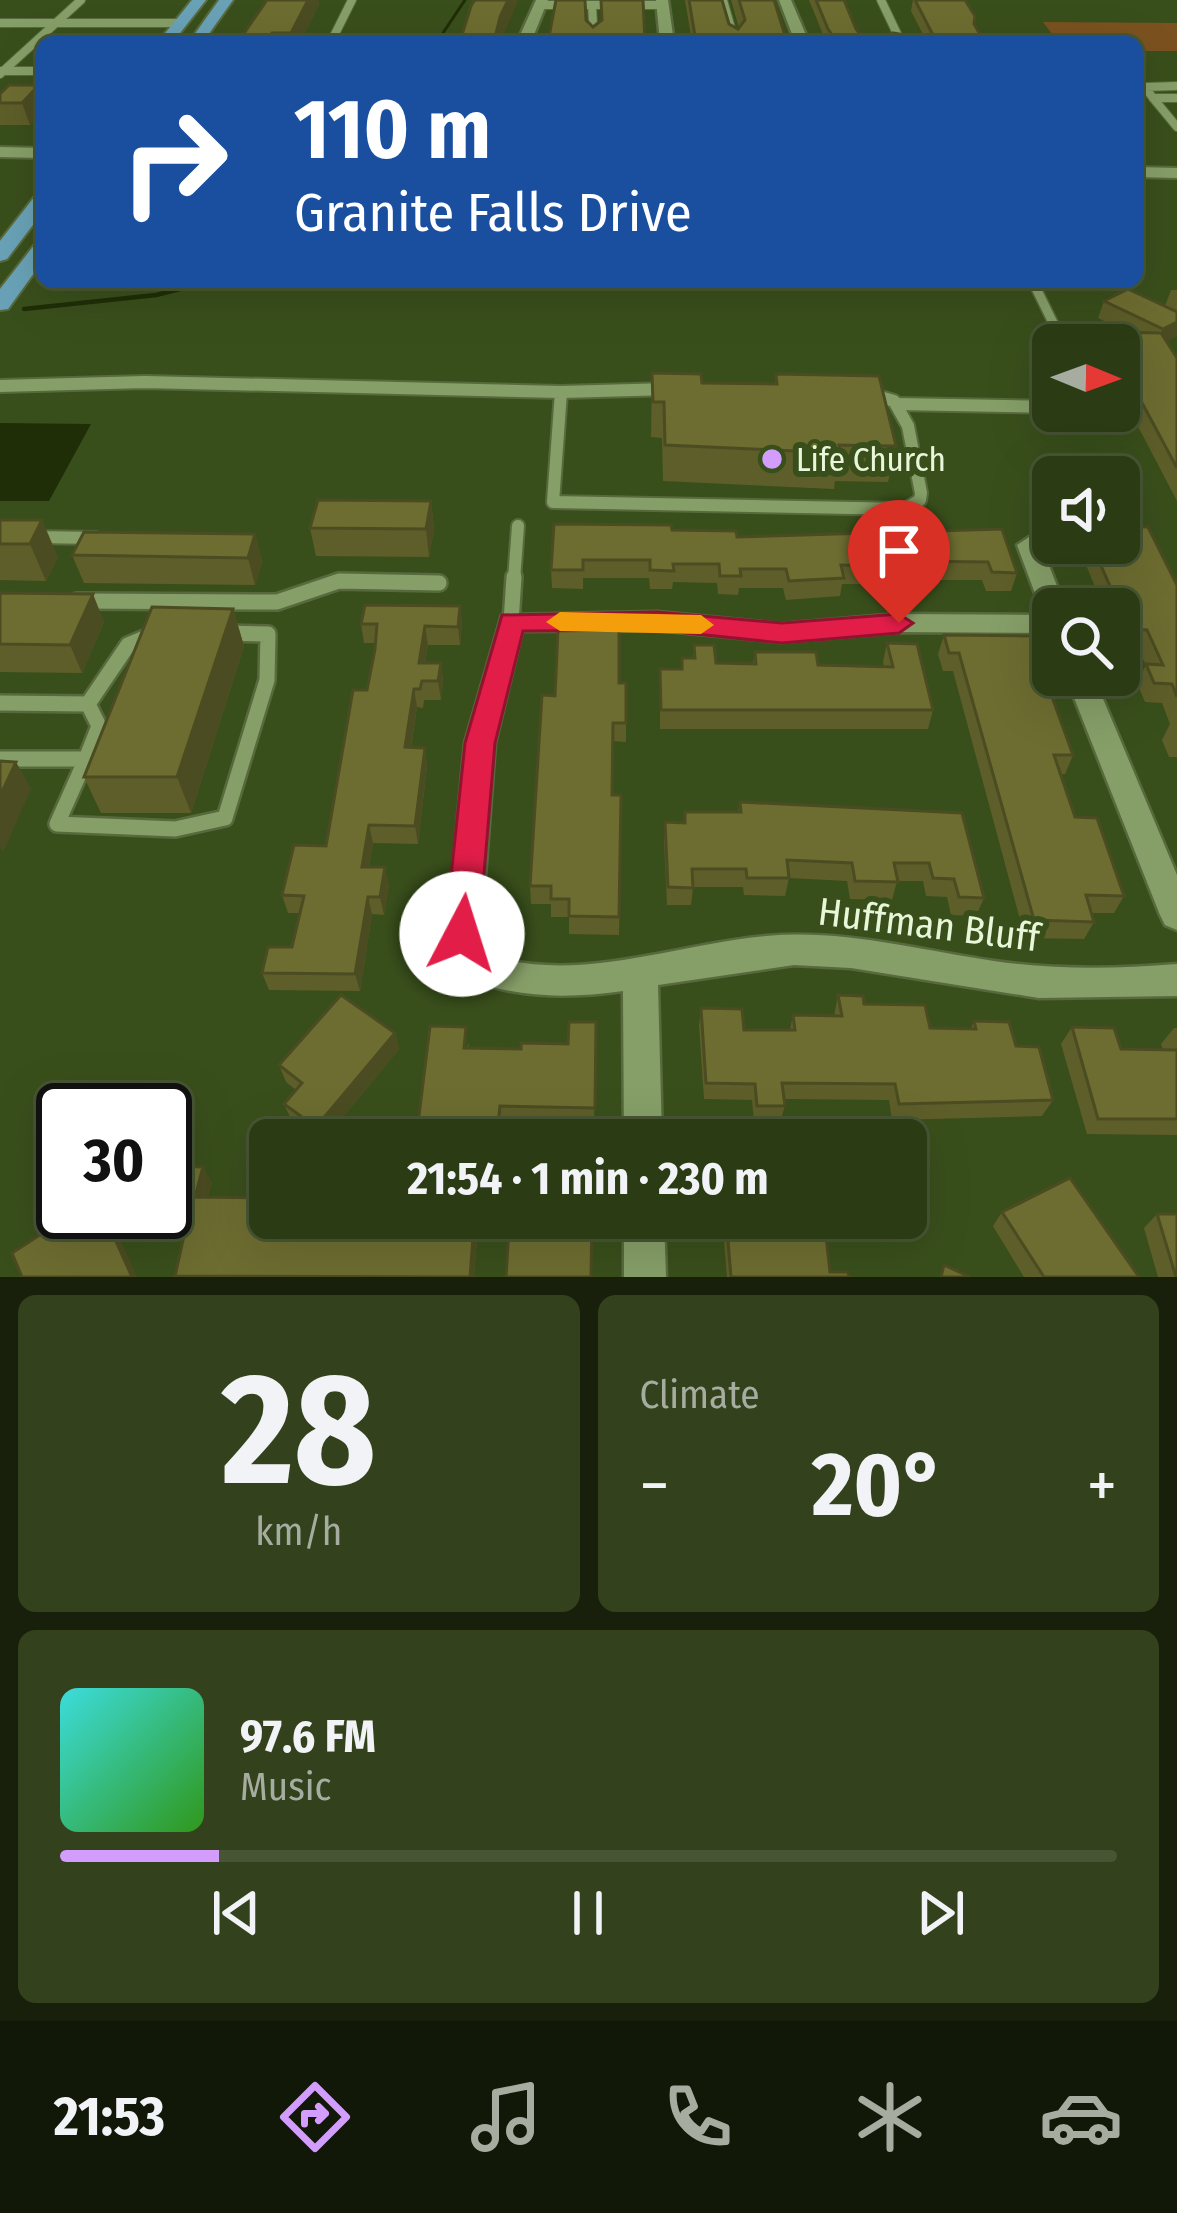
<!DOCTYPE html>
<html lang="en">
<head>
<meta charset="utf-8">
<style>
  body { margin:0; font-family:"Fira Sans Condensed",sans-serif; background:#33421d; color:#f1f3f6; height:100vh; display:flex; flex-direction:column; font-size:45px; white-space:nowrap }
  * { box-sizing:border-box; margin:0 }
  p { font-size:39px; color:#a6ada0 }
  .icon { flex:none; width:66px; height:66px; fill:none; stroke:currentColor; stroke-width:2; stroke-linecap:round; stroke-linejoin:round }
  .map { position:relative; height:1277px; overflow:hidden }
  .details { display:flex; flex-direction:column; gap:18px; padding:18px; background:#18200b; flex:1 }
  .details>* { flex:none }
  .banner { position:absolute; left:36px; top:36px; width:1107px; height:252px; border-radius:18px; box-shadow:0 12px 48px #0002,0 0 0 3px #475534; background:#1a4fa0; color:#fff; overflow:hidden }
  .needle { width:78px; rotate:91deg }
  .tools { position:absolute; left:1032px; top:324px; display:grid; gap:24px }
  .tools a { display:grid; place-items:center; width:108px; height:108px; border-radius:18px; background:#2b3b14; box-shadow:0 12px 48px #0002,0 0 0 3px #475534; font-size:60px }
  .speed { position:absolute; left:36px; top:1083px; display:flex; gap:24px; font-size:60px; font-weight:700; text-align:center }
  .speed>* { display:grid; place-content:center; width:156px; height:156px; border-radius:50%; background:#2b3b14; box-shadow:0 12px 48px #0002,0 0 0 3px #475534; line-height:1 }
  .speed .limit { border:6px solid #111; border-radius:18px; background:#fff; color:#111 }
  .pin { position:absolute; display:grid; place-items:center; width:102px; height:102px; color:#fff; margin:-123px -51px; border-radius:50% 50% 50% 0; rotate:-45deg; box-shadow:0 0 12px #0007 }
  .pin .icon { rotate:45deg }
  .me { position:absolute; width:132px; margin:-66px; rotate:5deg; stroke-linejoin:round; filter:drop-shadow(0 0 9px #0008) }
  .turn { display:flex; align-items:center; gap:42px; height:252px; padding:0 60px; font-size:54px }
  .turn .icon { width:156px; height:156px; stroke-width:2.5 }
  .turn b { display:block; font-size:84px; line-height:102px }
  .big { font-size:90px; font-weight:700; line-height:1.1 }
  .details .tile { flex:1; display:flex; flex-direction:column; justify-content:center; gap:18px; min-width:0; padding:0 42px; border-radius:18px; background:#33421d }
  .details .dial { align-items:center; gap:0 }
  .dial b { font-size:156px; line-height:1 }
  .song { display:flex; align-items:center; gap:36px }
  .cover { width:144px; height:144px; border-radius:18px; background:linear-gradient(135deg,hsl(180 70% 55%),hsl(110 70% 35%)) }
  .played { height:12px; border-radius:6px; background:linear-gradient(90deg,#d29dfd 15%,#475534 15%) }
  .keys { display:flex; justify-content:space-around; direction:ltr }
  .heat { display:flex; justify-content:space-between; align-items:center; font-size:66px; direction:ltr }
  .details .tiles { flex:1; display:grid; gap:18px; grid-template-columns:1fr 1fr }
  .tile:last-child { grid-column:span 2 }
  .trip { position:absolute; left:249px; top:1119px; width:678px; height:120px; border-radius:18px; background:#2b3b14; box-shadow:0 12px 48px #0002,0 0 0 3px #475534; font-weight:700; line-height:120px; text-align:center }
  .dock { display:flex; height:192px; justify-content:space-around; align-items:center; background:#111808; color:#a6ada0 }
  .dock .icon { width:84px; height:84px }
  .dock .selected { color:#d29dfd }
  .dock b { font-size:54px; color:#f1f3f6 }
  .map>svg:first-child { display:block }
  .green { fill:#7b521f }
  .water { fill:#1f2e07 }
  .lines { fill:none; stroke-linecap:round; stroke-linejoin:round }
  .stream-far1 { stroke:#1f2e07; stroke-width:3 }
  .stream { stroke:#1f2e07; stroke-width:4.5 }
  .service-far3-casing { stroke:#586a3d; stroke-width:10 }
  .service-far2-casing { stroke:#586a3d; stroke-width:12 }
  .service-far1-casing { stroke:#586a3d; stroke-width:16 }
  .service-casing { stroke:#586a3d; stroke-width:20 }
  .minor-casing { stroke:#586a3d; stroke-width:5 }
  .secondary-casing { stroke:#586a3d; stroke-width:4 }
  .primary-casing { stroke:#586a3d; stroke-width:4 }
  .service-far3 { stroke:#869f68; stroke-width:8 }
  .service-far2 { stroke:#869f68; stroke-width:9 }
  .service-far1 { stroke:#869f68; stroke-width:12 }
  .service { stroke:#869f68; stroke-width:15 }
  .minor { fill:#869f68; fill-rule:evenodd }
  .secondary { fill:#869f68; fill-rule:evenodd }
  .primary { fill:#69a2b7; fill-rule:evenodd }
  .wall { fill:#5e5e2a }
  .shaded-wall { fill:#4c4c22 }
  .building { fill:#6d6d31; stroke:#4c4c22; stroke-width:3 }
  .route { fill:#e11d48; stroke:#92132f; stroke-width:3 }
  .slow { fill:#f59e0b }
  .poi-dot { fill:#d29dfd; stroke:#394f1b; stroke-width:4.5 }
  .labels { text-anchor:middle; stroke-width:12; stroke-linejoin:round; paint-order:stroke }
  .poi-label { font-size:33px; fill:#e8f6d9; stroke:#394f1b; text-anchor:start }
  .near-street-label { font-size:39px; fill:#e8f6d9; stroke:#394f1b }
</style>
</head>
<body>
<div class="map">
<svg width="1177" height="1277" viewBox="0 0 1177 1277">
  <rect width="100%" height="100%" fill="#394f1b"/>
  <polygon class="green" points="1043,22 1177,23 1177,51 1137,51 1137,42 1058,42"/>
  <polygon class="water" points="0,423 91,424 49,501 0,501"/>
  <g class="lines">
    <polyline class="stream-far1" points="437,42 465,0"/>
    <polyline class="stream" points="24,309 156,295 208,282"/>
    <defs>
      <g id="service-far3">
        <polyline points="723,0 735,42"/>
        <polyline points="881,0 901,42"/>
        <polyline points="539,5 663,5"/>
        <polyline points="592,5 594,42"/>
        <polyline points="0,23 180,23"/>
        <polyline points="331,42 352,0"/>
        <polyline points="0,71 42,71"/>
        <polyline points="0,74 81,0"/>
        <polyline points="1153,98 1145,87 1177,86"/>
        <polyline points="1177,98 1153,98 1177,127"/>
      </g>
      <polyline id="service-far2" points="1033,282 1061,339"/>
      <g id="service-far1">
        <polyline points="1060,336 1064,345"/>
        <polyline points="0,386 145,382 561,392 553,502 905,509 920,500 921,493 908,426 894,401 866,393"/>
        <polyline points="561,392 670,389"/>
        <polyline points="897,404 1053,407"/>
        <polyline points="0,527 34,537 96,538"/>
        <polyline points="514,580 518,526"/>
      </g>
      <g id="service">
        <polyline points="77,601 277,602 339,581 439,583"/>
        <polyline points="511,622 514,577"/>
        <polyline points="0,703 88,704 99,726 86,759 0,759"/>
        <polyline points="88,704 128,645 152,635"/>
        <polyline points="86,759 57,824 175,829 225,818 267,680 268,634 222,633"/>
      </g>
      <g id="minor">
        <polygon points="536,0 548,0 531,42 517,42"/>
        <polygon points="656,0 668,0 674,42 660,42"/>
        <polygon points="779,0 791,0 809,42 795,42"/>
        <path d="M 1029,537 L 1041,545 L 1066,609 L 1053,609 L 1053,633 L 899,632 L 781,642 L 657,630 L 522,631 L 495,743 L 480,945 L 485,954 C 576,985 674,944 766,936 C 843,929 918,950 994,961 C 1054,970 1116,969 1177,964 L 1177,996 L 1039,998 L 851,968 L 794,965 L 658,985 L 662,1140 L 624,1140 L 623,991 C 565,999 516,998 461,977 L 446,946 L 465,743 L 502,615 L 657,612 L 781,624 L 899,614 L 1043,615 L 1017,545 Z"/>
        <polygon points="1065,675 1093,675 1177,875 1177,930 1165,925 1160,915"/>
        <polygon points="624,1218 664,1218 666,1277 624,1277"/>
      </g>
      <g id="secondary">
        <polygon points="0,147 42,148 42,158 0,157"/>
        <polygon points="1137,167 1177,168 1177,178 1137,177"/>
      </g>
      <g id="primary">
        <polygon points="192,0 206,0 173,42 158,42"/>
        <polygon points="219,0 233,0 203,42 189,42"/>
        <polygon points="42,194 42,213 7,259 0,261 0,241 35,196"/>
        <polygon points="42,242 42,262 8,309 0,310 0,289 35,244"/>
      </g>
    </defs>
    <use href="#service-far3" class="service-far3-casing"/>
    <use href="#service-far2" class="service-far2-casing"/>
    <use href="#service-far1" class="service-far1-casing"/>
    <use href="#service" class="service-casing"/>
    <use href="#minor" class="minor-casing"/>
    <use href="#secondary" class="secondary-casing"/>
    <use href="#primary" class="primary-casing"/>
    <use href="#service-far3" class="service-far3"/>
    <use href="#service-far2" class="service-far2"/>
    <use href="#service-far1" class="service-far1"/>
    <use href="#service" class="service"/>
    <use href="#minor" class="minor"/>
    <use href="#secondary" class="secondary"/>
    <use href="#primary" class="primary"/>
  </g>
  <g class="wall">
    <polygon points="267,0 318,0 319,4 300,42 238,42"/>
    <polygon points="685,0 722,0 729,24 738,29 739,28 731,0 774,0 787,42 692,42"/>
    <polygon points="809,0 844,0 856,29 866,42 826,42"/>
    <polygon points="913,0 965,0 974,24 984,42 927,42 911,11"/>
    <polygon points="0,94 42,95 42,111 30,125 0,125"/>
    <polygon points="1171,290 1177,290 1177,336 1166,341 1177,358 1177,501 1119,390 1119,345 1095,345 1100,332 1127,332 1098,318 1104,301 1165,306"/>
    <polygon points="652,373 702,383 775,384 776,374 896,446 888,482 835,481 834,489 663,481 662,438 651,437"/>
    <polygon points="431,501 434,529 429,557 316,556 310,528"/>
    <polygon points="0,520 58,557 46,581 0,580"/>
    <polygon points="1002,529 1017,573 1011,591 986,591 982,580 907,580 904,591 880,590 879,584 842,584 840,596 786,600 783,588 739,588 738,595 718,594 717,583 673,582 672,589 650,589 649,578 583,578 583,589 552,588 551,570 672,530 737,537"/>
    <polygon points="255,534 262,562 255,585 84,583 72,555"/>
    <polygon points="1077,543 1119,543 1177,585 1177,757 1169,757 1162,740 1170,724 1162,703 1145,702 1137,683 1146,665 1138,648 1120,648 1119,609 1104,609"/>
    <polygon points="0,593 104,622 82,673 0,672"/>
    <polygon points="460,606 462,624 460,645 428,645 425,663 441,663 443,682 441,700 424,700 423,708 417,707 411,748 425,748 427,766 418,844 373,843 369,867 389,885 384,915 372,914 360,991 269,990 262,973 292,947 300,913 288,913 282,895 326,846 367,690 376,643 364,643 361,624"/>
    <polygon points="233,609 244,646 191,813 101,813 84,777"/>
    <polygon points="944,635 1073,755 1065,774 1060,774 1075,817 1124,896 1114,913 1091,913 1094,922 1084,939 1025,938 953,671 943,671 938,654"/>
    <polygon points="887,643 933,710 928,729 660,729 660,669 681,669 682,658 693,658 694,645 716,663 753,664 755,652 818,665 884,667 883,662"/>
    <polygon points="619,683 626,723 626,742 612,741 612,795 621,795 619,935 569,934 569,917 551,917 551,904 531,904 530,886 555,696"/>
    <polygon points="740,802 962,813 984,898 976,916 951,915 947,897 926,896 923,881 897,881 892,900 850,899 847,881 789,878 785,896 744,895 743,887 693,887 691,905 667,905 664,841 665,822 684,823 685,812 738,812"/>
    <polygon points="838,995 930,1028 971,1028 974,1021 1016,1046 1053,1100 1042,1116 892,1120 889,1100 784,1099 785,1106 780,1122 754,1121 752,1100 704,1099 699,1025 701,1008 744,1030 790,1030 793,1015 834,1016"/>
    <polygon points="596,1022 594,1124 502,1122 501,1140 422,1140 418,1124 469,1043 468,1048 521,1049 568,1044"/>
    <polygon points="1072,1027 1121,1049 1163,1050 1161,1044 1174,1028 1177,1028 1177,1135 1087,1134 1061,1044"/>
    <polygon points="395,1033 399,1049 324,1140 318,1140 291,1119 284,1104 296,1090 286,1082 279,1065"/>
    <polygon points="165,1176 212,1182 208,1197 278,1220 328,1221 373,1218 373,1223 477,1239 474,1277 176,1277 188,1214 169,1213 165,1207"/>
    <polygon points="1002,1212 1139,1277 1024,1277 993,1226"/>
    <polygon points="1157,1214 1177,1277 1158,1277 1144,1228"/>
    <polygon points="722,1218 851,1218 850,1220 824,1219 830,1272 849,1277 727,1277"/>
  </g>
  <g class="shaded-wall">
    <polygon points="308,0 318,0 319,4 300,42 292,42 291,33"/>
    <polygon points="508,0 518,0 501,42 494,42 500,17"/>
    <polygon points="39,85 42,95 42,111 30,125 22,103"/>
    <polygon points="1177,322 1177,336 1156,347 1163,329"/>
    <polygon points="431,501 434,529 429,557 426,529"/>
    <polygon points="42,520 58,557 46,581 30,544"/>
    <polygon points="255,534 262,562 255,585 248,558"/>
    <polygon points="93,594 104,622 82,673 70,645"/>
    <polygon points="460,606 462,624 460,645 458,627"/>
    <polygon points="233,609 244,646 191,813 177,777"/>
    <polygon points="425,626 428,645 422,682 419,663"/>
    <polygon points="441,663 443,682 441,700 438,681"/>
    <polygon points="414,689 417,707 408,766 405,747"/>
    <polygon points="425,748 427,766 418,844 415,826"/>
    <polygon points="16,762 31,789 3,852 0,847 0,796"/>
    <polygon points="369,825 373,843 366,885 362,867"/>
    <polygon points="385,867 389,885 384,915 380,897"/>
    <polygon points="368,897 372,914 360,991 355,974"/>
    <polygon points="395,1033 399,1049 324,1140 321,1140 316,1127"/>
    <polygon points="203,1167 212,1182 204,1211 195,1197"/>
    <polygon points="103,1212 108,1212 137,1277 132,1277"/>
    <polygon points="474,1225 477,1239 474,1277 470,1277"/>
  </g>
  <g class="building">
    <polygon points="267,0 308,0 291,33 272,33 266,42 238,42"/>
    <polygon points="475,0 508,0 500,17 494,42 459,42 456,35 462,35 471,6"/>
    <polygon points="556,0 585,0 586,20 593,27 602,20 601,0 643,0 645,42 548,42"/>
    <polygon points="689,0 722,0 729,24 738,29 745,20 739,0 774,0 787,42 696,42"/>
    <polygon points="816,0 844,0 856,29 866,42 837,42 828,29"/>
    <polygon points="915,0 965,0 975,16 974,24 984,41 936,41"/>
    <polygon points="893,33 923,38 915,42 887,42"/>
    <polygon points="9,85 39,85 22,103 0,103 0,94"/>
    <polygon points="1128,289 1177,312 1177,322 1163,329 1104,301"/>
    <polygon points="1100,332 1161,333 1177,358 1177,468 1119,360 1119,345 1104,345"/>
    <polygon points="652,373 701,374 702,383 777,384 776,374 879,376 896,446 839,445 840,453 665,445 664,402 653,402"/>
    <polygon points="318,500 431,501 426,529 310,528"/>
    <polygon points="0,520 42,520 30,544 0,544"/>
    <polygon points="554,524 671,525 672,530 736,531 737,537 1002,529 1017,573 992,572 988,562 906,561 909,572 885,572 883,566 841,565 844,578 789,581 786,569 740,569 741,576 720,576 719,564 673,564 674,571 650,570 650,560 583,560 583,570 551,570"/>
    <polygon points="1119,526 1148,527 1177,585 1177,697 1172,684 1154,683 1146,664 1163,665 1147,630 1129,629 1091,543 1119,543"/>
    <polygon points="84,532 255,534 248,558 72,555"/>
    <polygon points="0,593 93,594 70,645 0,644"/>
    <polygon points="365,605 460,606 458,627 425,626 419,663 441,663 438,681 422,681 420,689 414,689 405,747 425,748 415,826 369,825 362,867 385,867 380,897 368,897 355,974 262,973 268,947 292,947 304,896 282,895 294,845 326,846 353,690 367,690 375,649 377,624 361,624"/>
    <polygon points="152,607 233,609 177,777 84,777"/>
    <polygon points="558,629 619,630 619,683 626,683 626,723 613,723 612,795 621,795 619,917 569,916 569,899 551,899 551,886 530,886 542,695 555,696"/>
    <polygon points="944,635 1030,636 1073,755 1054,755 1075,817 1097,818 1124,896 1086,895 1094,922 1034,920 959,653 949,653"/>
    <polygon points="887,643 917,644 933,710 661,710 660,669 682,669 682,658 695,658 694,645 714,645 716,663 756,664 755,652 816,652 818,665 893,667"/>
    <polygon points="0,761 16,762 0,796"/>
    <polygon points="740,802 962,813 984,898 959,897 954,879 933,878 929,863 894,863 898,882 855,881 852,863 787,860 789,878 747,878 746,869 692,869 693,888 668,887 665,822 685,823 685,812 741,812"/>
    <polygon points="341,995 395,1033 316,1127 284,1104 302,1083 279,1065"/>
    <polygon points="838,995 863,996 864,1004 925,1005 930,1028 976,1029 974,1021 1009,1022 1016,1046 1039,1047 1053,1100 899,1104 895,1084 782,1083 785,1106 757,1106 755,1084 706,1083 701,1008 742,1009 744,1030 795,1030 793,1015 842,1016"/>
    <polygon points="569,1022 596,1022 595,1108 500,1106 498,1126 418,1124 430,1026 466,1027 464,1048 521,1049 521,1043 568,1044"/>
    <polygon points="1072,1027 1114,1028 1121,1049 1177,1050 1177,1119 1098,1119"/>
    <polygon points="168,1166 203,1167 195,1197 270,1198 268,1220 328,1221 329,1218 366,1218 365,1222 474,1225 470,1277 175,1276 192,1200 165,1199 165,1176"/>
    <polygon points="1070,1178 1139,1277 1044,1277 1002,1212"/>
    <polygon points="63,1192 63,1212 103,1212 132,1277 22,1277 12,1253 63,1220 54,1197"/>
    <polygon points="1157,1214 1177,1214 1177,1277 1176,1277"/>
    <polygon points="551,1218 592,1218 591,1277 506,1277 509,1228 551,1228"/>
    <polygon points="726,1218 824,1218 830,1272 848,1272 849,1277 731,1277"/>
    <polygon points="944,1265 970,1277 941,1277"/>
  </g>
  <polygon class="route" points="657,612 782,623 899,614 913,623 899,633 782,643 657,630 523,631 495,743 479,934 474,944 462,949 450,944 445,934 465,743 502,615"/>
  <polygon class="slow" points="560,612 701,615 714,625 701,634 560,631 546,622"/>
  <circle class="poi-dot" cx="772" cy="459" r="12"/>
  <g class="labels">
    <g class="poi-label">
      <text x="796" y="471">Life Church</text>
    </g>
    <g class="near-street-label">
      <text transform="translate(929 924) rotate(7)" y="14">Huffman Bluff</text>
    </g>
  </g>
</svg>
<div class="tools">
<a><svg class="needle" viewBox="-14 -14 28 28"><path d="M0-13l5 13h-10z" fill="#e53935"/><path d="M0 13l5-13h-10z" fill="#a6ada0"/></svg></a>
<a><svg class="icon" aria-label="sound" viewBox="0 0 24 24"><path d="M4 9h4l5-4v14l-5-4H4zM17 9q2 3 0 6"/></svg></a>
<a><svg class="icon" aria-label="search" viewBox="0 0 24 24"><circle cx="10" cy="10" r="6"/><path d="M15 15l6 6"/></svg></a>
</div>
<div class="speed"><div class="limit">30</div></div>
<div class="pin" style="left:899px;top:623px;background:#d93025"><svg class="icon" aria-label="arrive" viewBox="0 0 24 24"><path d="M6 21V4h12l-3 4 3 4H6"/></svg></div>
<svg class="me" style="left:462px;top:934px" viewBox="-20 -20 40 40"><circle r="19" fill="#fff"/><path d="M0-13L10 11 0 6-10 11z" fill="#e11d48"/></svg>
<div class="trip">21:54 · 1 min · 230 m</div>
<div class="banner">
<div class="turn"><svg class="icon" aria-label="right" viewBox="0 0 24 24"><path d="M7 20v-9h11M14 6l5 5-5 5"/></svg><div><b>110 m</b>Granite Falls Drive</div></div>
</div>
</div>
<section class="details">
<div class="tiles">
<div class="tile dial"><b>28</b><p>km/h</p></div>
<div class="tile"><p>Climate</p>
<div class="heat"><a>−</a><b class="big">20°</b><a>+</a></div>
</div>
<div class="tile">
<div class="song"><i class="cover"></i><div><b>97.6 FM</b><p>Music</p></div></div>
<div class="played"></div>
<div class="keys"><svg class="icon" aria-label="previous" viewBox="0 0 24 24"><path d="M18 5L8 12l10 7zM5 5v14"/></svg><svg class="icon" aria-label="pause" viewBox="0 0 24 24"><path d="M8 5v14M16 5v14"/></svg><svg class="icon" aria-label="next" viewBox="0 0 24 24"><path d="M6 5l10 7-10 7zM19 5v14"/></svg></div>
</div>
</div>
</section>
<nav class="dock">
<b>21:53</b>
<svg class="icon selected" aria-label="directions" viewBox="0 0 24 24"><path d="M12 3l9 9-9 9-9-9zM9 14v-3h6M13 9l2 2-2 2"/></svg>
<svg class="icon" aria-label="music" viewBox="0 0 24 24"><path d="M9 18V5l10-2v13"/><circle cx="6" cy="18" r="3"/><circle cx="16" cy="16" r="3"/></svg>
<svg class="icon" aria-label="phone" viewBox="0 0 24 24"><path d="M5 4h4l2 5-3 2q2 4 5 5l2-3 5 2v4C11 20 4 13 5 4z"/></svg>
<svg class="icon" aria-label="climate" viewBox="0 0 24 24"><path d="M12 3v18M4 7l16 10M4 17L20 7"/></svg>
<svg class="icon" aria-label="car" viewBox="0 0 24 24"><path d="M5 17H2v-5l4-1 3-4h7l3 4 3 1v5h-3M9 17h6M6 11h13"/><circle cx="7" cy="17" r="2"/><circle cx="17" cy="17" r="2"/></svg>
</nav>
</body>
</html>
